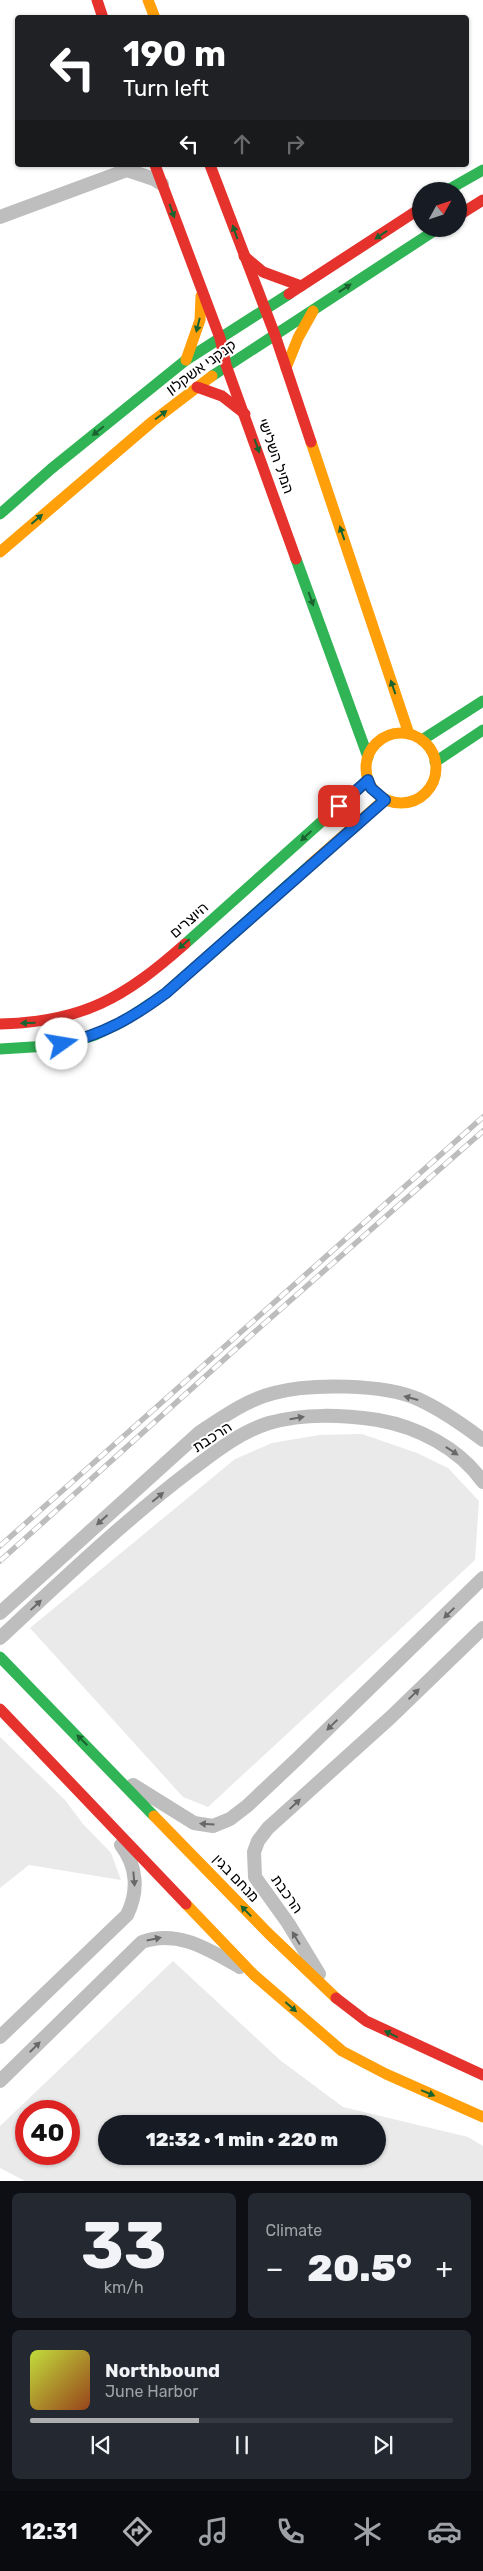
<!DOCTYPE html>
<html lang="en">
<head>
<meta charset="utf-8">
<style>
  body { margin:0; font-family:Rubik,Heebo,sans-serif; background:#242831; color:#f1f3f6; height:100vh; display:flex; flex-direction:column; font-size:19px; white-space:nowrap }
  * { box-sizing:border-box; margin:0 }
  p { font-size:16px; color:#9ea1a6 }
  .icon { flex:none; width:28px; height:28px; fill:none; stroke:currentColor; stroke-width:2; stroke-linecap:round; stroke-linejoin:round }
  .map { position:relative; height:2181px; overflow:hidden }
  .sheet { display:flex; flex-direction:column; gap:12px; padding:12px; background:#0d0f14; flex:1 }
  .sheet>* { flex:none }
  .guide { position:absolute; left:15px; top:15px; width:454px; height:152px; border-radius:5px; box-shadow:0 1px 4px #0004; background:#202124; color:#fff; overflow:hidden }
  .needle { width:32px; rotate:50deg }
  .controls { position:absolute; left:412px; top:182px; display:grid; gap:10px }
  .controls a { display:grid; place-items:center; width:55px; height:55px; border-radius:50%; background:#171b24; box-shadow:0 1px 4px #0004; font-size:25px }
  .speed { position:absolute; left:15px; top:2100px; display:flex; gap:10px; font-size:25px; font-weight:700; text-align:center }
  .speed>* { display:grid; place-content:center; width:65px; height:65px; border-radius:50%; background:#171b24; box-shadow:0 1px 4px #0004; line-height:1 }
  .speed .limit { border:8px solid #d22; background:#fff; color:#111 }
  .pin { position:absolute; display:grid; place-items:center; width:42px; height:42px; color:#fff; margin:-21px; border-radius:10px; box-shadow:0 2px 8px #0006 }
  .me { position:absolute; width:55px; margin:-28px; rotate:77deg; stroke-linejoin:round; filter:drop-shadow(0 0 4px #0008) }
  .turn { display:flex; align-items:center; gap:18px; height:105px; padding:0 25px; font-size:22px }
  .turn .icon { width:65px; height:65px; stroke-width:2.5 }
  .turn b { display:block; font-size:35px; line-height:42px }
  .lanes { display:flex; align-items:center; height:48px; padding:0 25px; background:#0003; justify-content:center; gap:25px; direction:ltr }
  .lanes .off { opacity:.35 }
  .big { font-size:38px; font-weight:800; line-height:1.1 }
  .sheet .card { flex:1; display:flex; flex-direction:column; justify-content:center; gap:8px; min-width:0; padding:0 18px; border-radius:8px; background:#242831 }
  .sheet .dial { align-items:center; gap:0 }
  .dial b { font-size:65px; line-height:1 }
  .song { display:flex; align-items:center; gap:15px }
  .cover { width:60px; height:60px; border-radius:8px; background:linear-gradient(135deg,hsl(70 70% 55%),hsl(20 70% 35%)) }
  .played { height:5px; border-radius:2px; background:linear-gradient(90deg,#adaeaf 40%,#363941 40%) }
  .keys { display:flex; justify-content:space-around; direction:ltr }
  .heat { display:flex; justify-content:space-between; align-items:center; font-size:28px; direction:ltr }
  .sheet .tiles { flex:1; display:grid; gap:12px; grid-template-columns:1fr 1fr }
  .card:last-child { grid-column:span 2 }
  .trip { position:absolute; left:98px; top:2115px; width:288px; height:50px; border-radius:25px; background:#171b24; box-shadow:0 1px 4px #0004; font-weight:800; line-height:50px; text-align:center }
  .dock { display:flex; height:80px; justify-content:space-around; align-items:center; background:#090b0e; color:#9ea1a6 }
  .dock .icon { width:35px; height:35px }
  .dock .active { color:#adaeaf }
  .dock b { font-size:22px; color:#f1f3f6 }
  .map>svg:first-child { display:block }
  .green { fill:#eaeaea; fill-rule:evenodd }
  .lines { fill:none; stroke-linecap:round; stroke-linejoin:round }
  .street { stroke:#bebebe; stroke-width:14 }
  .fast { stroke:#30b455; stroke-width:11 }
  .slow { stroke:#ff9f0a; stroke-width:11 }
  .jam { stroke:#e5322d; stroke-width:11 }
  .rail-casing { stroke:#bdbdbd; stroke-width:5.5 }
  .rail { stroke:#fff; stroke-width:4; stroke-dasharray:11; stroke-linecap:butt }
  .oneway { fill:#1a632f }
  .oneway2 { fill:#686868 }
  .route-casing { stroke:#114b97; stroke-width:12 }
  .route { stroke:#1a73e8; stroke-width:9 }
  .labels { text-anchor:middle; stroke-width:4; stroke-linejoin:round; paint-order:stroke }
  .street-label { font-size:15px; fill:#000; stroke:#fff }
</style>
</head>
<body>
<div class="map">
<svg width="483" height="2181" viewBox="0 0 483 2181">
  <rect width="100%" height="100%" fill="#fff"/>
  <g class="green">
    <polygon points="362,1434 417,1453 448,1468 479,1501 475,1560 208,1807 183,1797 30,1628 235,1459 272,1443 319,1435"/>
    <polygon points="0,1737 65,1800 83,1824 111,1853 121,1880 29,1865 0,1888"/>
    <path d="M 173,1961 L 280,2060 L 343,2107 L 468,2137 L 483,2146 L 483,2181 L 25,2181 L 0,2168 L 0,2126 ZM 26,2111 L 69,2111 L 69,2154 L 26,2154 ZM 106,2124 L 376,2124 L 376,2156 L 106,2156 Z"/>
  </g>
  <g class="lines">
    <g class="street">
      <polyline points="131,165 127,170 154,179 162,184"/>
      <polyline points="0,217 127,170"/>
      <path d="M 0,1613 L 200,1432 C 223,1417 246,1400 274,1393 C 310,1383 384,1384 418,1399 C 442,1410 462,1424 483,1440"/>
      <path d="M 0,1638 C 62,1580 124,1521 191,1470 C 215,1452 240,1432 269,1423 C 305,1413 342,1415 378,1420 C 418,1427 459,1448 483,1482"/>
      <polyline points="133,1785 194,1823 213,1826 230,1819 247,1806 298,1758 483,1578"/>
      <polyline points="319,1974 288,1923 255,1877 254,1852 258,1841 268,1828 391,1717 483,1628"/>
      <path d="M 0,2037 L 127,1915 C 139,1891 137,1866 121,1845"/>
      <path d="M 0,2081 L 142,1942 C 178,1929 209,1950 240,1967"/>
    </g>
    <g class="fast">
      <polyline points="446,191 483,170"/>
      <polyline points="212,376 437,229"/>
      <polyline points="0,514 51,469 186,360 289,294"/>
      <polyline points="296,559 368,757"/>
      <polyline points="422,740 483,701"/>
      <polyline points="435,762 483,730"/>
      <polyline points="185,944 368,780"/>
      <polyline points="0,1049 64,1045 95,1035 124,1021 166,993 310,865"/>
      <polyline points="0,1657 154,1816"/>
    </g>
    <g class="slow">
      <polyline points="148,0 155,18"/>
      <polyline points="186,360 200,320 201,296"/>
      <polyline points="286,368 298,338 313,311"/>
      <polyline points="311,442 409,734"/>
      <polyline points="0,552 153,421 212,376"/>
      <circle cx="401" cy="768" r="35"/>
      <polyline points="310,865 385,799"/>
      <polyline points="154,1816 269,1934 336,1998"/>
      <polyline points="186,1904 254,1975 342,2051 386,2074 483,2117"/>
    </g>
    <g class="jam">
      <polyline points="97,0 103,18"/>
      <polyline points="155,165 220,338 226,365 296,559"/>
      <polyline points="210,165 275,335 311,442"/>
      <polyline points="459,215 483,200"/>
      <polyline points="244,256 263,272 301,286"/>
      <polyline points="289,294 421,208"/>
      <polyline points="197,387 222,396 245,414"/>
      <path d="M 0,1024 C 83,1022 124,998 185,944"/>
      <polyline points="0,1709 186,1904"/>
      <polyline points="336,1998 366,2021 483,2075"/>
    </g>
    <defs>
      <g id="rail">
        <polyline points="0,1546 483,1117"/>
        <polyline points="0,1561 258,1329 483,1131"/>
      </g>
    </defs>
    <use href="#rail" class="rail-casing"/>
    <use href="#rail" class="rail"/>
  </g>
  <defs><path id="oneway-solid" d="M-6-.8H1V-3.2L6.5 0L1 3.2V.8H-6Z" transform="scale(1.25)"/></defs>
  <g class="oneway">
    <use href="#oneway-solid" transform="translate(172 211) rotate(70)"/>
    <use href="#oneway-solid" transform="translate(235 232) rotate(-110)"/>
    <use href="#oneway-solid" transform="translate(381 235) rotate(146)"/>
    <use href="#oneway-solid" transform="translate(345 288) rotate(-33)"/>
    <use href="#oneway-solid" transform="translate(198 325) rotate(104)"/>
    <use href="#oneway-solid" transform="translate(161 415) rotate(-37)"/>
    <use href="#oneway-solid" transform="translate(98 431) rotate(141)"/>
    <use href="#oneway-solid" transform="translate(257 446) rotate(70)"/>
    <use href="#oneway-solid" transform="translate(37 519) rotate(-41)"/>
    <use href="#oneway-solid" transform="translate(342 533) rotate(-109)"/>
    <use href="#oneway-solid" transform="translate(311 599) rotate(70)"/>
    <use href="#oneway-solid" transform="translate(393 687) rotate(-109)"/>
    <use href="#oneway-solid" transform="translate(306 836) rotate(137)"/>
    <use href="#oneway-solid" transform="translate(184 944) rotate(139)"/>
    <use href="#oneway-solid" transform="translate(28 1023) rotate(179)"/>
    <use href="#oneway-solid" transform="translate(82 1740) rotate(-135)"/>
    <use href="#oneway-solid" transform="translate(246 1911) rotate(-134)"/>
    <use href="#oneway-solid" transform="translate(291 2007) rotate(41)"/>
    <use href="#oneway-solid" transform="translate(391 2034) rotate(-154)"/>
    <use href="#oneway-solid" transform="translate(428 2093) rotate(23)"/>
  </g>
  <g class="oneway2">
    <use href="#oneway-solid" transform="translate(411 1398) rotate(-165)"/>
    <use href="#oneway-solid" transform="translate(297 1418) rotate(-10)"/>
    <use href="#oneway-solid" transform="translate(452 1451) rotate(34)"/>
    <use href="#oneway-solid" transform="translate(158 1497) rotate(-40)"/>
    <use href="#oneway-solid" transform="translate(102 1520) rotate(138)"/>
    <use href="#oneway-solid" transform="translate(36 1605) rotate(-43)"/>
    <use href="#oneway-solid" transform="translate(449 1613) rotate(136)"/>
    <use href="#oneway-solid" transform="translate(414 1694) rotate(-44)"/>
    <use href="#oneway-solid" transform="translate(332 1725) rotate(136)"/>
    <use href="#oneway-solid" transform="translate(295 1804) rotate(-43)"/>
    <use href="#oneway-solid" transform="translate(207 1824) rotate(-176)"/>
    <use href="#oneway-solid" transform="translate(134 1879) rotate(85)"/>
    <use href="#oneway-solid" transform="translate(296 1938) rotate(-121)"/>
    <use href="#oneway-solid" transform="translate(154 1939) rotate(-12)"/>
    <use href="#oneway-solid" transform="translate(35 2047) rotate(-45)"/>
  </g>
  <g class="lines">
    <defs>
      <path id="route" d="M 62,1044 C 104,1034 132,1018 166,993 L 385,800 L 371,788 L 368,780 L 339,806"/>
    </defs>
    <use href="#route" class="route-casing"/>
    <use href="#route" class="route"/>
  </g>
  <g class="labels">
    <g class="street-label">
      <text transform="translate(201 367) rotate(-36)" y="5">קנקני אשקלון</text>
      <text transform="translate(276 456) rotate(70)" y="5">המיל השלישי</text>
      <text transform="translate(189 920) rotate(-41)" y="5">היוצרים</text>
      <text transform="translate(212 1437) rotate(-33)" y="5">הרכבת</text>
      <text transform="translate(236 1878) rotate(46)" y="5">מנחם בגין</text>
      <text transform="translate(287 1894) rotate(55)" y="5">הרכבת</text>
    </g>
  </g>
</svg>
<div class="controls">
<a><svg class="needle" viewBox="-14 -14 28 28"><path d="M0-13l5 13h-10z" fill="#e53935"/><path d="M0 13l5-13h-10z" fill="#9ea1a6"/></svg></a>
</div>
<div class="speed"><div class="limit">40</div></div>
<div class="pin" style="left:339px;top:806px;background:#d93025"><svg class="icon" aria-label="arrive" viewBox="0 0 24 24"><path d="M6 21V4h12l-3 4 3 4H6"/></svg></div>
<svg class="me" style="left:62px;top:1044px" viewBox="-20 -20 40 40"><circle r="19" fill="#fff"/><path d="M0-13L10 11 0 6-10 11z" fill="#1a73e8"/></svg>
<div class="trip">12:32 · 1 min · 220 m</div>
<div class="guide">
<div class="turn"><svg class="icon" aria-label="left" viewBox="0 0 24 24"><path d="M17 20v-9H6M10 6l-5 5 5 5"/></svg><div><b>190 m</b>Turn left</div></div>
<div class="lanes"><svg class="icon" aria-label="left" viewBox="0 0 24 24"><path d="M17 20v-9H6M10 6l-5 5 5 5"/></svg><svg class="icon off" aria-label="ahead" viewBox="0 0 24 24"><path d="M12 20V5M6 11l6-6 6 6"/></svg><svg class="icon off" aria-label="right" viewBox="0 0 24 24"><path d="M7 20v-9h11M14 6l5 5-5 5"/></svg></div>
</div>
</div>
<section class="sheet">
<div class="tiles">
<div class="card dial"><b>33</b><p>km/h</p></div>
<div class="card"><p>Climate</p>
<div class="heat"><a>−</a><b class="big">20.5°</b><a>+</a></div>
</div>
<div class="card">
<div class="song"><i class="cover"></i><div><b>Northbound</b><p>June Harbor</p></div></div>
<div class="played"></div>
<div class="keys"><svg class="icon" aria-label="previous" viewBox="0 0 24 24"><path d="M18 5L8 12l10 7zM5 5v14"/></svg><svg class="icon" aria-label="pause" viewBox="0 0 24 24"><path d="M8 5v14M16 5v14"/></svg><svg class="icon" aria-label="next" viewBox="0 0 24 24"><path d="M6 5l10 7-10 7zM19 5v14"/></svg></div>
</div>
</div>
</section>
<nav class="dock">
<b>12:31</b>
<svg class="icon active" aria-label="directions" viewBox="0 0 24 24"><path d="M12 3l9 9-9 9-9-9zM9 14v-3h6M13 9l2 2-2 2"/></svg>
<svg class="icon" aria-label="music" viewBox="0 0 24 24"><path d="M9 18V5l10-2v13"/><circle cx="6" cy="18" r="3"/><circle cx="16" cy="16" r="3"/></svg>
<svg class="icon" aria-label="phone" viewBox="0 0 24 24"><path d="M5 4h4l2 5-3 2q2 4 5 5l2-3 5 2v4C11 20 4 13 5 4z"/></svg>
<svg class="icon" aria-label="climate" viewBox="0 0 24 24"><path d="M12 3v18M4 7l16 10M4 17L20 7"/></svg>
<svg class="icon" aria-label="car" viewBox="0 0 24 24"><path d="M5 17H2v-5l4-1 3-4h7l3 4 3 1v5h-3M9 17h6M6 11h13"/><circle cx="7" cy="17" r="2"/><circle cx="17" cy="17" r="2"/></svg>
</nav>
</body>
</html>
